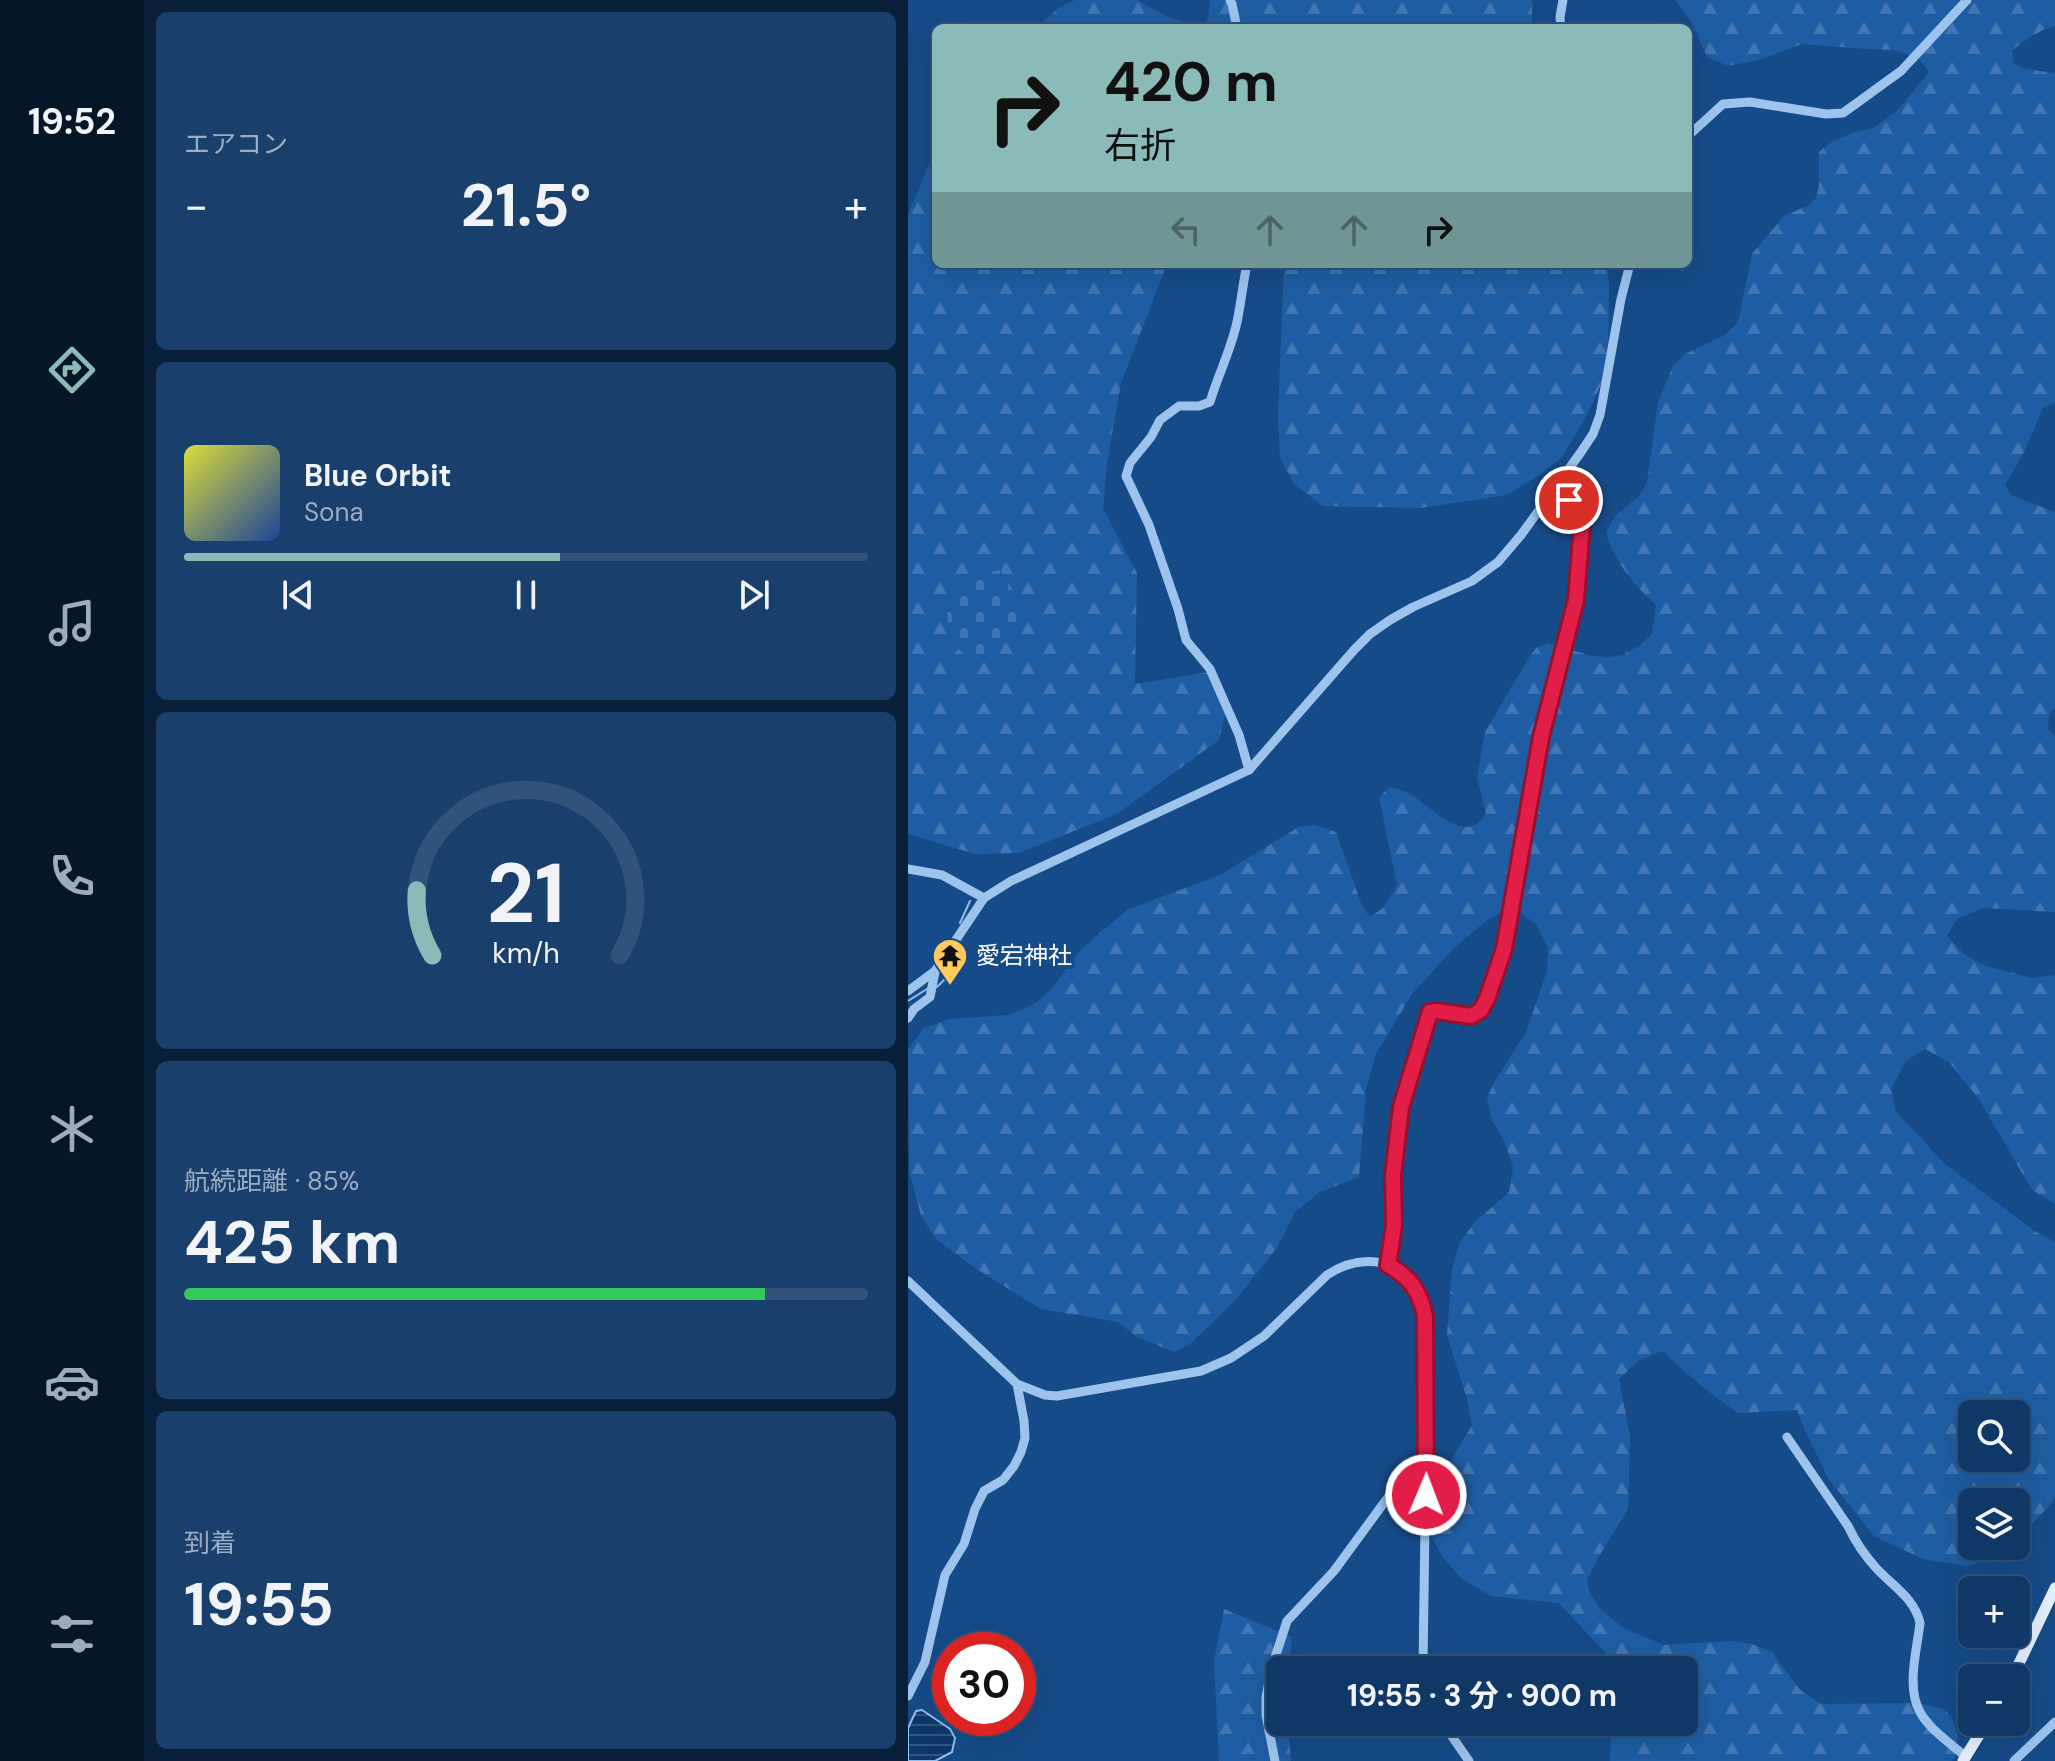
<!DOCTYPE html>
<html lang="ja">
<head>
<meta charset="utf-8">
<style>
  body { margin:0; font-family:"DM Sans","Noto Sans JP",sans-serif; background:#193f6d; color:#f1f3f6; height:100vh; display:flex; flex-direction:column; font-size:30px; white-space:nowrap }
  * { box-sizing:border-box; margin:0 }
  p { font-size:26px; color:#9cacc0 }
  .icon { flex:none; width:44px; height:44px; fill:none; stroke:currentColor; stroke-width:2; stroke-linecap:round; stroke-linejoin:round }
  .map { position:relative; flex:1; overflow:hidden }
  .sheet { display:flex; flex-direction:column; gap:12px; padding:12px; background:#091f39; width:764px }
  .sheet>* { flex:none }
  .guide { position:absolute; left:24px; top:24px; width:760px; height:244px; border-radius:12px; box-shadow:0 8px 32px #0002,0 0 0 2px #30527b; background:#8bbbb9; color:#111; overflow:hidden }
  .tools { position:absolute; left:1050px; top:1400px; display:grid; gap:16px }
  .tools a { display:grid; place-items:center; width:72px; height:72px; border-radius:12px; background:#103867; box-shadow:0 8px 32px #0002,0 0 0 2px #30527b; font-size:40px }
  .speed { position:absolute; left:24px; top:1632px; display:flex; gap:16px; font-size:40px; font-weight:700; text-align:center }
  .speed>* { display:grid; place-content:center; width:104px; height:104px; border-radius:50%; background:#103867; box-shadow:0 8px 32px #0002,0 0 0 2px #30527b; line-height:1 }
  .speed .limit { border:12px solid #d22; background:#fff; color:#111 }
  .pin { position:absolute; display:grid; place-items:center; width:68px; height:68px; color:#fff; margin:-34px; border:4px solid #fff; border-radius:50%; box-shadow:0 2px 8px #0007 }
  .me { position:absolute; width:88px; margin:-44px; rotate:1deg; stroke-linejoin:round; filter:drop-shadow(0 0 6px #0008) }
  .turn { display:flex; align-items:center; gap:28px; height:168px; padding:0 40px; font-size:36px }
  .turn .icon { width:104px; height:104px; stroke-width:2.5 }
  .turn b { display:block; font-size:56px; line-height:68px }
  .lanes { display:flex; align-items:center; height:76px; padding:0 40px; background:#0003; justify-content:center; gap:40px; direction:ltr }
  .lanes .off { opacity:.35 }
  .big { font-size:60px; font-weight:700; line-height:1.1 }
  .sheet .tile { flex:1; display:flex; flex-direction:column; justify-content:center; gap:12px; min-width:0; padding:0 28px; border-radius:12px; background:#193f6d }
  .sheet .dial { align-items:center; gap:0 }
  .dial svg { height:208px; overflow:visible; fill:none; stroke:#30527b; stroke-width:7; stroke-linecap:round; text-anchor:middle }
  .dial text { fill:#f1f3f6; stroke:none }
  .song { display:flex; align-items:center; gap:24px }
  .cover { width:96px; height:96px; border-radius:12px; background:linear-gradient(135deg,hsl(60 70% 55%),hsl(220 70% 35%)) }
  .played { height:8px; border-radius:4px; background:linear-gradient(90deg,#8bbbb9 55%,#30527b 55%) }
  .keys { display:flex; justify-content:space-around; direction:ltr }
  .heat { display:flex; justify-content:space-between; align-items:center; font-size:44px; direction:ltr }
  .charge { height:12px; border-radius:6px; background:linear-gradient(90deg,#34c759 85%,#30527b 0) }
  .trip { position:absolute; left:358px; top:1656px; width:432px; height:80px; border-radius:12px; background:#103867; box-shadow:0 8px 32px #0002,0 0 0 2px #30527b; font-weight:700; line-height:80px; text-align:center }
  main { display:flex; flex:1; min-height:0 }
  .tabs { display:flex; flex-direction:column; width:144px; justify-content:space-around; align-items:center; background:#061629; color:#9cacc0 }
  .tabs .icon { width:56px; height:56px }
  .tabs .active { color:#8bbbb9 }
  .tabs b { font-size:36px; color:#f1f3f6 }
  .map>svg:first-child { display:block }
  .forest { fill:url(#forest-firs); fill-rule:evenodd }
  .cemetery { fill:url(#cemetery-stones) }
  .water { fill:url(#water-rules); stroke:#90bff1; stroke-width:2 }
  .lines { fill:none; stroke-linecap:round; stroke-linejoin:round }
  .stream { stroke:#90bff1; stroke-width:2 }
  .minor { stroke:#9ec4ee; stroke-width:9 }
  .major { stroke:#e5f0ff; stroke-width:11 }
  .route-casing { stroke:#92132f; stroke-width:20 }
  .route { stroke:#e11d48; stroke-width:14 }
  .labels { text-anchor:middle; stroke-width:8; stroke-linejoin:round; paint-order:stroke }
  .poi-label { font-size:24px; fill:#fff; stroke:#164b89; text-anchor:start }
</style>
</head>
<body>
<main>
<nav class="tabs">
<b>19:52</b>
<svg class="icon active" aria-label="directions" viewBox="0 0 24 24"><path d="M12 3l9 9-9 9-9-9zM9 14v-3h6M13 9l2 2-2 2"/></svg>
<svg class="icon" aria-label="music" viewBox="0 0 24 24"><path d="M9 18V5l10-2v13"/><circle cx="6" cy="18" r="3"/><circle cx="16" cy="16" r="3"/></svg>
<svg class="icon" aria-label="phone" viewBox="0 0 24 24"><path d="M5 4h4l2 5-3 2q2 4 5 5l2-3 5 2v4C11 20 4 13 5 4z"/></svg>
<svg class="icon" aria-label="climate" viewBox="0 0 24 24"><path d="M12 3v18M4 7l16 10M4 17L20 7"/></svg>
<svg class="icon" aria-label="car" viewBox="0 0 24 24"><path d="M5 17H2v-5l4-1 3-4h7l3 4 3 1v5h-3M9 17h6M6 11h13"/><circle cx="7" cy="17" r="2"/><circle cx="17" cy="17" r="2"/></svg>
<svg class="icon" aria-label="filters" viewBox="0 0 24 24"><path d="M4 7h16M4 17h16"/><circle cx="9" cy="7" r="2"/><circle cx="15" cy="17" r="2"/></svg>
</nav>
<section class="sheet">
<div class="tile"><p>エアコン</p>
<div class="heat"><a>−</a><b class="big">21.5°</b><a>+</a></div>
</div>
<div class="tile">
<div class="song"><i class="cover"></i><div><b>Blue Orbit</b><p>Sona</p></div></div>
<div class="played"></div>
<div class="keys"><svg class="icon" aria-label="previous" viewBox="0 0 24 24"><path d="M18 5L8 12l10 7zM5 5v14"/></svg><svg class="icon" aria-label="pause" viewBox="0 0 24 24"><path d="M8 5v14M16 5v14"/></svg><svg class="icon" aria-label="next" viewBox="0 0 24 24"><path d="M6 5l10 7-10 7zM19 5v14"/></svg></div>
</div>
<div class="tile dial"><svg viewBox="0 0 100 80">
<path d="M14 69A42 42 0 1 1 86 69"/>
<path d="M14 69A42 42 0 0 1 8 44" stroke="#8bbbb9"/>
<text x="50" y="56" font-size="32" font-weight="700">21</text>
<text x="50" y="72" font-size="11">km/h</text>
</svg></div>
<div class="tile"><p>航続距離 · 85%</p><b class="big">425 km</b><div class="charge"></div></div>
<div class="tile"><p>到着</p><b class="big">19:55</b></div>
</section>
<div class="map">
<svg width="1147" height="1761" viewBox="0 0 1147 1761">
  <defs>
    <pattern id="forest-firs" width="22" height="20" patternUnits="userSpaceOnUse" patternTransform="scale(2)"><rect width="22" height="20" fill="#1e5da3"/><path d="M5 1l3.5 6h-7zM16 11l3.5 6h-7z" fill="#4075b1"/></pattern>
    <pattern id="cemetery-stones" width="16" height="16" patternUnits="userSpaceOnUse" patternTransform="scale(2)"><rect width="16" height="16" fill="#1e5da3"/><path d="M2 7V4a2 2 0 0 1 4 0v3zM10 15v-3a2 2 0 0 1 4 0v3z" fill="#4075b1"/></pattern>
    <pattern id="water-rules" width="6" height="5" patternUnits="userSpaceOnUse" patternTransform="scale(2)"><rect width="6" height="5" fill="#0e3666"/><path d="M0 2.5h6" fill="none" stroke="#32547d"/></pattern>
  </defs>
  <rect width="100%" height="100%" fill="#164b89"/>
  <g class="forest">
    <polygon points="167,0 229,0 260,17 282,24 294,25 300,19 302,0 624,0 624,28 127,28 152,7"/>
    <path d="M 767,0 L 1147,0 L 1147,26 C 1130,31 1117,39 1104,51 L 1105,63 L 1117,69 L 1147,73 L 1147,402 L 1135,408 L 1116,452 L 1097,485 L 1103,495 L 1147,512 L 1147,708 L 1141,715 L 1140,729 L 1147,737 L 1147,912 L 1075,908 L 1049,919 L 1039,936 L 1057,955 L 1078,966 L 1124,978 L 1147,975 L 1147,1204 L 1124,1190 L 1072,1101 L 1042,1063 L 1017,1049 L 998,1061 L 983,1089 L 988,1112 L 1038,1165 L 1128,1232 L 1147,1242 L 1147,1496 L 1144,1503 L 1108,1541 L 1108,1502 L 1064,1502 L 1064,1546 L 1102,1546 L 1088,1557 L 1059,1566 L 1015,1559 L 966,1536 L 922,1481 L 897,1431 L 889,1410 L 830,1413 L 797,1389 L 754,1351 L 730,1361 L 711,1379 L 722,1436 L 720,1509 L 687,1563 L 679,1580 L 682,1594 L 693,1610 L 717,1629 L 756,1645 L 823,1641 L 844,1644 L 864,1652 L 892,1690 L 913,1704 L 1010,1703 L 1035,1709 L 1044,1717 L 1050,1737 L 1047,1758 L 1043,1761 L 702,1761 L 703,1722 L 776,1722 L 776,1670 L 705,1670 L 705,1661 L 651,1603 L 583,1596 L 554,1579 L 536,1559 L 524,1538 L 528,1486 L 564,1425 L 559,1399 L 539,1335 L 544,1270 L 551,1244 L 565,1224 L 601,1192 L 605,1167 L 597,1143 L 584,1120 L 579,1098 L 587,1081 L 618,1032 L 639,971 L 640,947 L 628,924 L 605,907 L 579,920 L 546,948 L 504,994 L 468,1054 L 458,1089 L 451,1177 L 412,1192 L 386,1213 L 369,1248 L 330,1297 L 282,1344 L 266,1352 L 229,1337 L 210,1322 L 133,1309 L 67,1268 L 28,1239 L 13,1216 L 1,1171 L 0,1049 L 15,1029 L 41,1019 L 101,1015 L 128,1003 L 146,986 L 173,949 L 219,910 L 312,875 L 391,827 L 407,825 L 428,832 L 454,906 L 462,917 L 475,908 L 489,885 L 471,797 L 482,787 C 488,789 495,790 500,793 C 523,805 557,849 578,813 L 569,777 L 577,732 L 623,654 L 629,647 L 640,643 L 684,656 L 700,657 L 715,655 L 732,645 L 744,634 L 748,605 C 726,585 705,560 698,532 L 707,516 L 731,496 L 739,483 L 750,402 L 765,366 L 777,354 L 817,335 L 830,322 L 844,254 L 876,216 L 901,205 L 908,198 L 911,185 L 911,152 L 922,143 L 944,133 L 965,128 L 990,110 L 1021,72 L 1012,60 L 988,50 L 958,49 L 894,44 L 851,60 L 820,66 L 799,57 L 783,21 ZM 1064,1414 L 1108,1414 L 1108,1458 L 1064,1458 Z"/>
    <polygon points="28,149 28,264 259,264 213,383 199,463 195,509 229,573 227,684 301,672 317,715 311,740 209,814 111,853 67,854 0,834 0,214"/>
    <polygon points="376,264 699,264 701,284 700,369 680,413 654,457 633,474 599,495 512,508 415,506 386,484 372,457 370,416"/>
    <polygon points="316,1609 384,1637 380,1670 372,1670 372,1722 380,1722 383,1761 311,1761 306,1661"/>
  </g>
  <polygon class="cemetery" points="92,570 111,599 112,626 106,634 81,655 60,657 48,647 41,632 39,612 46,590 64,577"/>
  <polygon class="water" points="14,1710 42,1729 47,1738 44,1752 27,1761 0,1761 0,1728 8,1711"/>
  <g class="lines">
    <g class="stream">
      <polyline points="52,923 62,901"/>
      <polyline points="29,987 50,966 50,945"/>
      <polyline points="0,1001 19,989"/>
    </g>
    <g class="minor">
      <polyline points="322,0 324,4 329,28"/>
      <polyline points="653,28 652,17 655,0"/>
      <polyline points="780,136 815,104 842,102 918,114 935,113 993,71 1059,0"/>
      <path d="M 339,264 C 335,283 333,303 329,322 C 323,350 310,375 302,402 L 291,406 L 271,406 L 252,420 L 243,437 L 222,463 L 218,476 L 241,525 L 270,609 L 278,640 L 302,669 L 331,735 L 341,770"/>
      <polyline points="0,869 34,875 76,898"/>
      <polyline points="0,991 27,971 76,898 103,881 341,770 446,650 462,634 482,620 505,607 564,581 590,562 613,535 673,452 685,434 692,415 713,299 722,264"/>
      <polyline points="0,1018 6,1009 22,997 27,972"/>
      <polyline points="480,1265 486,1225 485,1176 493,1107 522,1012 529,1011 563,1016 572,1011 579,999 596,949 633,737 668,600 675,512 647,488"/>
      <path d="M 0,1281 L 109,1384 L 137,1395 L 149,1396 L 293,1371 L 323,1358 L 356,1336 L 419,1275 C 449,1255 489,1255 510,1290 C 524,1314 518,1372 518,1400 C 518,1490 516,1580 515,1670"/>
      <path d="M 879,1437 L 940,1526 C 947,1541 957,1556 969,1569 C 985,1586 1007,1599 1012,1623 C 1009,1650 998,1687 1012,1712 C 1022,1730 1042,1743 1058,1757"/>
      <polyline points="0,1696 17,1662 37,1575 56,1544 67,1509 76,1491 95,1480 106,1466 113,1452 117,1438 116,1421 109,1384"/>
      <polyline points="534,1722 561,1761"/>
      <polyline points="367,1761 358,1715 358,1697 364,1667 379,1621 426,1571 489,1485 518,1449"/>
      <polyline points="1106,1761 1147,1722"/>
    </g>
    <g class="major">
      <polyline points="1104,1678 1147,1588"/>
      <polyline points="1055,1761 1079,1722"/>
    </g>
  </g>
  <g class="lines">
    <defs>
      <path id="route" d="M 518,1495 L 517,1316 C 512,1291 502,1277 480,1265 L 486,1225 L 485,1176 L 493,1107 L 522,1012 L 529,1011 L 563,1016 L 572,1011 L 579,999 L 596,949 L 633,737 L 668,600 L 675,512 L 661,500"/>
    </defs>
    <use href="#route" class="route-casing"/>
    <use href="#route" class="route"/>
  </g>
  <defs>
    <symbol id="temple-pin" viewBox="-11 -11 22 30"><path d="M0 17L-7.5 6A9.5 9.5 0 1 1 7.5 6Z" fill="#ffcc5b" stroke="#164b89"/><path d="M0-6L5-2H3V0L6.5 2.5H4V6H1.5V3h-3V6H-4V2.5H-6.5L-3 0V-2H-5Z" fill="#111"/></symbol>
  </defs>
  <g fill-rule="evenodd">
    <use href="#temple-pin" x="22" y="936" width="40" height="54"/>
  </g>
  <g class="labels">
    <g class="poi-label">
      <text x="68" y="964">愛宕神社</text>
    </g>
  </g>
</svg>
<div class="tools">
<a><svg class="icon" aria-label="search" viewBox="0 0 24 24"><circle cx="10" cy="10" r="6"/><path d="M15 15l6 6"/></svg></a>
<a><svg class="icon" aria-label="layers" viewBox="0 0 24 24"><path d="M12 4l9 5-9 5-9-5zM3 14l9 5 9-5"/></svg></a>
<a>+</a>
<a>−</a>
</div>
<div class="speed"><div class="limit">30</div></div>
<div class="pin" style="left:661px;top:500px;background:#d93025"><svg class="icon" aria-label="arrive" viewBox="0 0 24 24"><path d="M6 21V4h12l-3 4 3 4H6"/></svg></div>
<svg class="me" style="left:518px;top:1495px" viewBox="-20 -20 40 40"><circle r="17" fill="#e11d48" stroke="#fff" stroke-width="3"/><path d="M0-11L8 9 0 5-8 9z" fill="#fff"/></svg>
<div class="trip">19:55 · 3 分 · 900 m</div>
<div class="guide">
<div class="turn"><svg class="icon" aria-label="right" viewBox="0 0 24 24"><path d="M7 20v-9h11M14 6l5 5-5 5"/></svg><div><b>420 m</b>右折</div></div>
<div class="lanes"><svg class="icon off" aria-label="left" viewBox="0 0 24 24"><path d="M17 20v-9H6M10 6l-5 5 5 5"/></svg><svg class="icon off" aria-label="ahead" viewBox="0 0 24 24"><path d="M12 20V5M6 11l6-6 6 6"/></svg><svg class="icon off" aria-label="ahead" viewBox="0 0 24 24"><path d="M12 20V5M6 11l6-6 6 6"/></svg><svg class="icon" aria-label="right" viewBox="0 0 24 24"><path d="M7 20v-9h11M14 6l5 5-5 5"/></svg></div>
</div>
</div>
</main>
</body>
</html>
